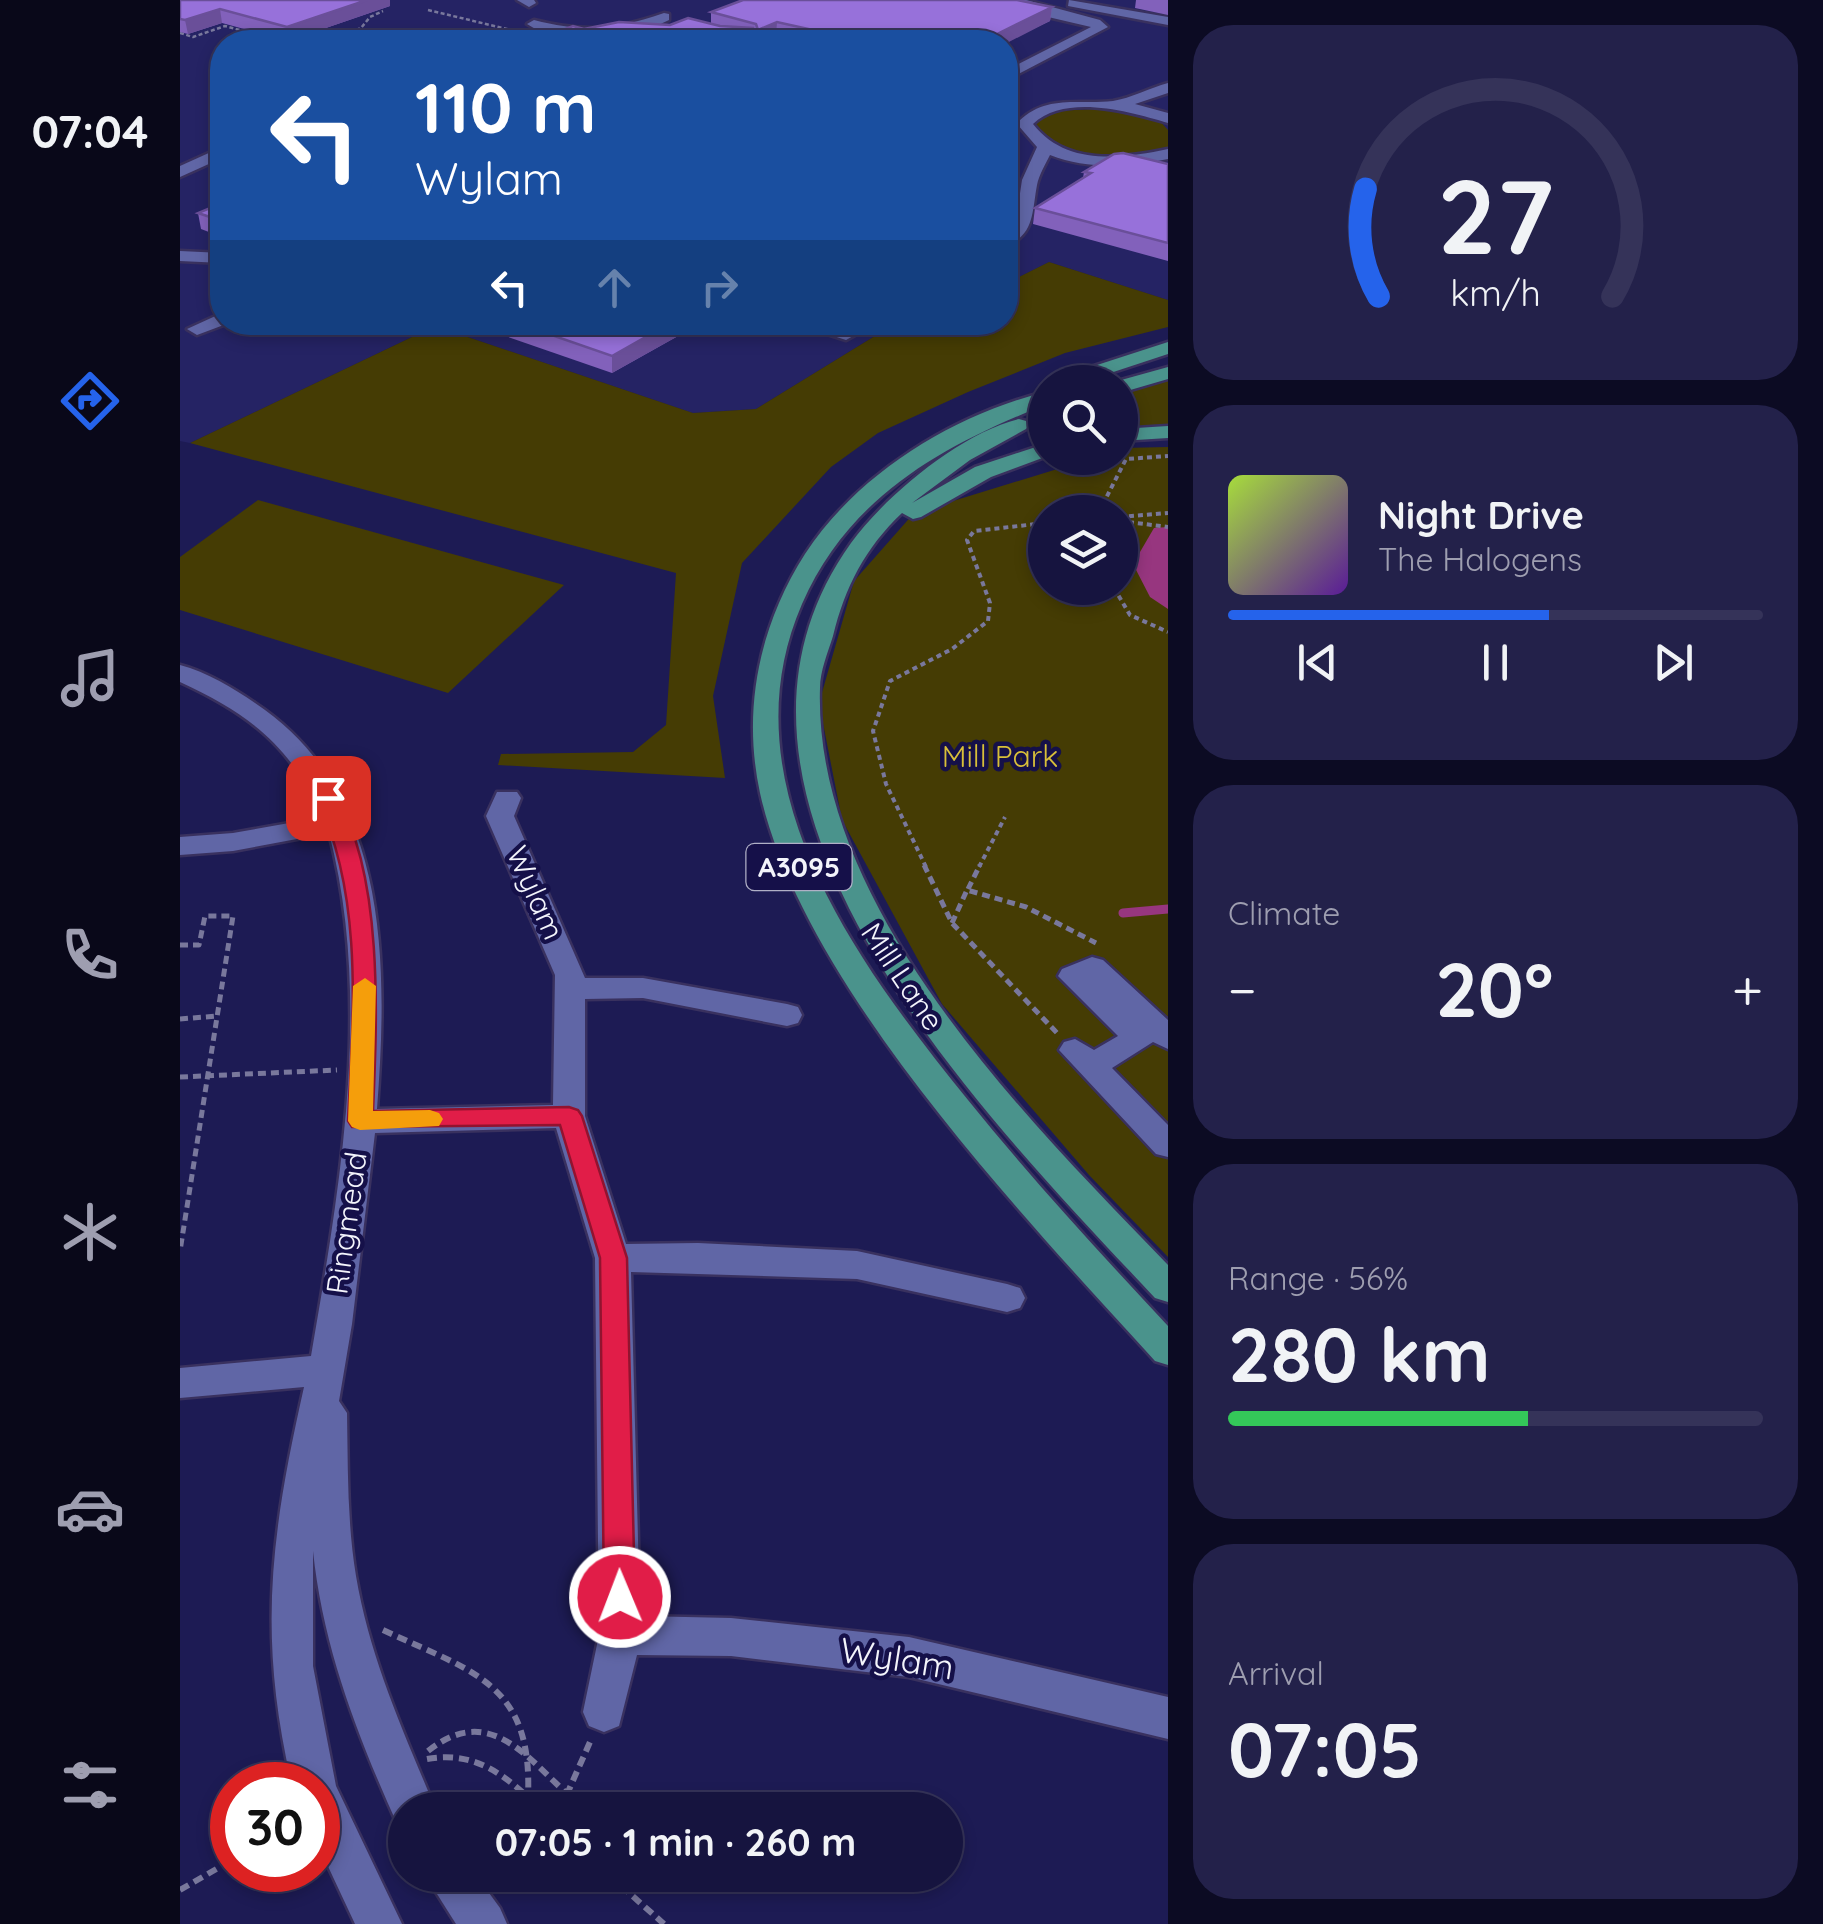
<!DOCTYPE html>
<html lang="en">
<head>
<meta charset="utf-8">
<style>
  body { margin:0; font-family:Quicksand,sans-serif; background:#23214a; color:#f1f3f6; height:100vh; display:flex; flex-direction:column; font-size:38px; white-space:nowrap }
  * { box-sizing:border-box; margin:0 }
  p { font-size:32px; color:#9e9eb0 }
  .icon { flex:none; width:55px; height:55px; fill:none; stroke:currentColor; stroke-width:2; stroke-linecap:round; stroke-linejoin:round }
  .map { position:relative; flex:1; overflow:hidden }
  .sheet { display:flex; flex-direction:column; gap:25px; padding:25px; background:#0c0b23; width:655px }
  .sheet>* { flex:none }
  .top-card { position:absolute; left:30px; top:30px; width:808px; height:305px; border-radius:40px; box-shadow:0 5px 15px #0003,0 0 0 2px #353359; background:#1a4fa0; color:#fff; overflow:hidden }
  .buttons { position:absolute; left:848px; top:365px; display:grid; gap:20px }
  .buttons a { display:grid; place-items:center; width:110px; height:110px; border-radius:50%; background:#16143f; box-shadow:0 5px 15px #0003,0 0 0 2px #353359; font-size:50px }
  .speed { position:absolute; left:30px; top:1762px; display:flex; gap:20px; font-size:50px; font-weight:700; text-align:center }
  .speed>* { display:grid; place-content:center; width:130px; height:130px; border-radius:50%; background:#16143f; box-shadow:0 5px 15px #0003,0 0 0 2px #353359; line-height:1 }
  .speed .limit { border:15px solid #d22; background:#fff; color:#111 }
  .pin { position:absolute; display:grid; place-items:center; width:85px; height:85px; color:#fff; margin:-42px; border-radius:20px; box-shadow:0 5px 15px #0006 }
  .me { position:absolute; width:110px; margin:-55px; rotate:359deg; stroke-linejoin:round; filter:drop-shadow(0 0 8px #0008) }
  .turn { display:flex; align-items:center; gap:35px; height:210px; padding:0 40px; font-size:45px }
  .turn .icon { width:130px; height:130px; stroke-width:2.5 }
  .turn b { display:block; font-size:70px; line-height:85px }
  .lanes { display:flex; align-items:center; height:95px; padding:0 40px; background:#0003; justify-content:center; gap:50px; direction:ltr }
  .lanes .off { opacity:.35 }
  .big { font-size:75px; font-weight:700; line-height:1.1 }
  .sheet .tile { flex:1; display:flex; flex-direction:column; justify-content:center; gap:15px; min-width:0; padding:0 35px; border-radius:40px; background:#23214a }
  .sheet .dial { align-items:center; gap:0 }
  .dial svg { height:260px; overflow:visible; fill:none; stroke:#353359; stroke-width:7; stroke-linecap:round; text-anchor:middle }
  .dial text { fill:#f1f3f6; stroke:none }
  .song { display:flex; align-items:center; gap:30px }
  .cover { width:120px; height:120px; border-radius:15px; background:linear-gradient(135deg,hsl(80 70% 55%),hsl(270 70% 35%)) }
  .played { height:10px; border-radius:5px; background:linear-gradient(90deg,#2563eb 60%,#353359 60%) }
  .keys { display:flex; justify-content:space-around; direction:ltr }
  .heat { display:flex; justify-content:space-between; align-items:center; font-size:55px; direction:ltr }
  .charge { height:15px; border-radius:8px; background:linear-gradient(90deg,#34c759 56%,#353359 0) }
  .trip { position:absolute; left:208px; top:1792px; width:575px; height:100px; border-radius:50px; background:#16143f; box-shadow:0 5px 15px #0003,0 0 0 2px #353359; font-weight:700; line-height:100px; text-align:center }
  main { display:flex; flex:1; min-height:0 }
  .menu { display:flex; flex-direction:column; width:180px; justify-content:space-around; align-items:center; background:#090819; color:#9e9eb0 }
  .menu .icon { width:70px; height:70px }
  .menu .on { color:#2563eb }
  .menu b { font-size:45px; color:#f1f3f6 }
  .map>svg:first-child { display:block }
  .built { fill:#252364 }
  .green { fill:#453c04; fill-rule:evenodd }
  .water { fill:#97367f }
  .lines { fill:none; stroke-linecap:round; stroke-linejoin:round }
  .stream { stroke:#97367f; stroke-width:9 }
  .minor-casing { stroke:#39315f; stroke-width:5 }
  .major-casing { stroke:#39315f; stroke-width:5 }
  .path-far3 { stroke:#79789c; stroke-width:2.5; stroke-dasharray:4 2.5; stroke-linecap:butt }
  .path-far2 { stroke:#79789c; stroke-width:4; stroke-dasharray:5 4; stroke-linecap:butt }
  .path-far1 { stroke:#79789c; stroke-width:5; stroke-dasharray:8 5; stroke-linecap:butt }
  .path { stroke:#79789c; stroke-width:6; stroke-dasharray:10 6; stroke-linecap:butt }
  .minor { fill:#6066a6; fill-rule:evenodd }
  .major { fill:#4a938c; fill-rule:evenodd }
  .wall { fill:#8261bb }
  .shaded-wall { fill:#6a4f99 }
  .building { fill:#9771da; stroke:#6a4f99; stroke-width:2.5 }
  .route { fill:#e11d48; stroke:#92132f; stroke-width:2.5 }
  .slow { fill:#f59e0b }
  .labels { text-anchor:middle; stroke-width:9; stroke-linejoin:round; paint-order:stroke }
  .shield { fill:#151049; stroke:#b0b0c6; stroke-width:2.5 }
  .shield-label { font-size:28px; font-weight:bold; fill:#f3f4fb }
  .park-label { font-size:30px; fill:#d8bf39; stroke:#151049 }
  .street-label { font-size:30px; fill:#f3f4fb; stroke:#151049 }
  .near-street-label { font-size:35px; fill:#f3f4fb; stroke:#151049 }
</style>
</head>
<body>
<main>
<nav class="menu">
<b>07:04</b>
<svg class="icon on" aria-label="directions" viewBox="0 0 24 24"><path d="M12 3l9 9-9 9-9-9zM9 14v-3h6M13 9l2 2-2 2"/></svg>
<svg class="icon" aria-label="music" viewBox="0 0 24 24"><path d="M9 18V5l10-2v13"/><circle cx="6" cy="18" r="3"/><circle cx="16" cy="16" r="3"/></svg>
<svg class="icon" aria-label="phone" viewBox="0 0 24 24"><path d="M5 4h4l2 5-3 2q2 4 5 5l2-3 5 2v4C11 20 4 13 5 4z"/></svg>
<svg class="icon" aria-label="climate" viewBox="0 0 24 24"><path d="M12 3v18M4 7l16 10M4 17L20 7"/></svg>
<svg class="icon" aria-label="car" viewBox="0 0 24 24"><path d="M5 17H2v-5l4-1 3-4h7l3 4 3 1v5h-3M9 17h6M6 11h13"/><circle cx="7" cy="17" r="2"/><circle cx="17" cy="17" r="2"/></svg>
<svg class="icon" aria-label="filters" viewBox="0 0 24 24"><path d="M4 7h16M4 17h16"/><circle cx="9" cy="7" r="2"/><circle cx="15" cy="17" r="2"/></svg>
</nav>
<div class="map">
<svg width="988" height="1924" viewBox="0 0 988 1924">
  <rect width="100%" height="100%" fill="#1d1b54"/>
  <polygon class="built" points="0,0 988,0 988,300 869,262 825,284 825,42 42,42 42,322 716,323 576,409 513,413 255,326 10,443 0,441"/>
  <g class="green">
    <path d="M 935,108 L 978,119 L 988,130 L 988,149 C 944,158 881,167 854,124 L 856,118 L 875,111 Z"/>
    <polygon points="869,262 988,300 988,327 885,353 788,392 698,433 651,467 562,563 533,696 545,778 318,765 321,754 453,752 486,725 496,573 10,443 255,326 513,413 576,409 716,323 825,322 825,284"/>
    <polygon points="988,379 988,425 940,429 940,394"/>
    <path d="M 988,447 L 988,1257 L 909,1175 L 762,1004 L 662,820 L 639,703 L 674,581 L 734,513 L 913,458 L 940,458 L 942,448 ZM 865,512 L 940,512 L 940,588 L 865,588 Z"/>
    <polygon points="78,500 384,585 268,693 0,610 0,557"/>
  </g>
  <polygon class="water" points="988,527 988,609 970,597 953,564 974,528"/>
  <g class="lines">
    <polyline class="stream" points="943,913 988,909"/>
    <defs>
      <g id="minor">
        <polygon points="337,0 354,0 356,3 349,7"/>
        <polygon points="828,0 846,0 920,20 928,27 825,81 825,71 911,27 851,13"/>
        <polygon points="889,0 988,17 988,25 888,6"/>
        <path d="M 484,13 L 489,14 L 489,20 C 451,39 385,49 347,24 L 354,20 C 405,33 435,30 484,13 Z"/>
        <path d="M 988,83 L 988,93 L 955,104 L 988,113 L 988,123 C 950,112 886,93 853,124 C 886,166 941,159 988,149 L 988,159 C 948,167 909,170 870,155 C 865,165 859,175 857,185 C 852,211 855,236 825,246 L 825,233 L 836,220 L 842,180 L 857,147 L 837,124 L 839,121 C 867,94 899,105 933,101 C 951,98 970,88 988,83 Z"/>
        <polygon points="42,147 42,158 0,177 0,166"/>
        <polygon points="0,251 42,253 42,263 0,261"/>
        <polygon points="42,313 42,322 49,323 17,335 7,329"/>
        <polygon points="610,322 644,322 664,328 674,322 698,322 666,340"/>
        <path d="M 0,665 C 27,672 53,688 75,703 C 210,792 208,964 197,1109 L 373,1105 L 375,975 L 306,816 L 317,792 L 337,792 L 341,798 L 334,816 L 405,978 L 463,978 L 607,1004 L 618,1007 L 622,1015 L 618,1023 L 607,1026 L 463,998 L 405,999 L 405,1116 L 446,1244 L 518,1243 L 677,1251 L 827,1284 L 840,1288 L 845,1298 L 840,1308 L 827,1312 L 677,1279 L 451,1272 L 460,1616 L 551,1618 L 729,1637 L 988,1697 L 988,1739 L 729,1677 L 551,1656 L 457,1655 L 439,1726 L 424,1732 L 409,1726 L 403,1712 L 419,1635 L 415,1258 L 376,1128 L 195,1133 L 172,1324 L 159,1401 L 167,1413 C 168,1467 167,1522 176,1576 C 190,1659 224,1733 256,1810 L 225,1810 L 225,1828 L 218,1826 C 178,1737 143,1648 133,1551 L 133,1666 L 156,1786 L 222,1924 L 175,1924 L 138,1845 L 138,1785 L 112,1785 C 77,1635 91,1534 124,1387 L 0,1398 L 0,1368 L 131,1356 C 160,1187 193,1001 149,833 L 53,851 L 0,855 L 0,837 L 53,833 L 143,817 C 111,747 70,714 0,682 Z"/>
        <polygon points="912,957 923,960 988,1020 988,1049 973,1042 932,1068 988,1125 988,1157 976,1154 879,1050 884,1042 895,1039 914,1050 938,1036 878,976 882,969"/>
        <polygon points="245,1875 296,1875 320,1908 327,1924 276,1924"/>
      </g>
      <g id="major">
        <polygon points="988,342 988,354 903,382 874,382 877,378"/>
        <polygon points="988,367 988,379 940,393 940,382 934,382"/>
        <path d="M 865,392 L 865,405 C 761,446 668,498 622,604 C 543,786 679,965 788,1100 C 851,1178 919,1252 988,1326 L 988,1365 L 975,1361 C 844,1217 622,984 580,793 C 562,710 579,626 625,554 C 677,474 773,415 865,392 Z"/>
        <path d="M 839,419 L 846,421 L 849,425 L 846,429 L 790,460 L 732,503 L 795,467 L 865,444 L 865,457 L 811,477 L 741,517 L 733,519 L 722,513 C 685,548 665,587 653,636 C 648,652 640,671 640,688 C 633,907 846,1118 988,1265 L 988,1302 L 975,1298 C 810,1121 487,800 671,543 C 706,495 781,433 839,419 Z"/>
        <polygon points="988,426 988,438 940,441 940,429"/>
      </g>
    </defs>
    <use href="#minor" class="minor-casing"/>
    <use href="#major" class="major-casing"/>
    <g class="path-far3">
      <polyline points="248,10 335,31"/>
      <polyline points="0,33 13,37 45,26 104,42"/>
      <polyline points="146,42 181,28 190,17 203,11"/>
    </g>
    <g class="path-far2">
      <polyline points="926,512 922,506 946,459 988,456"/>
      <polyline points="940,517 988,513"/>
      <polyline points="940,521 988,527"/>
      <polyline points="934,588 950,615 988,632"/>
      <polyline points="746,867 706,784 693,731 710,681 772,649 808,621 810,603 787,540 794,531 865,523"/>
      <polyline points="799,867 825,817"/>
    </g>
    <g class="path-far1">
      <polyline points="744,865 772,923 878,1034"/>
      <polyline points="788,889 800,865"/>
      <polyline points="772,923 787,890 846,907 916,943"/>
      <polyline points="0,945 19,945 25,916 53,916 0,1251"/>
      <polyline points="0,1019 37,1016"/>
      <polyline points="0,1077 157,1070"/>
    </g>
    <g class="path">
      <path d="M 203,1630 C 293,1672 353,1683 348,1797"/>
      <path d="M 248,1751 C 306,1705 342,1751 385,1792"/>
      <path d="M 247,1759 C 297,1750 327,1777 362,1810"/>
      <polyline points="380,1810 410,1742"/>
      <polyline points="429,1875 484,1924"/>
      <polyline points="0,1890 52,1860"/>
    </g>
    <use href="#minor" class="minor"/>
    <use href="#major" class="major"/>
  </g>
  <g class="wall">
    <polygon points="0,0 210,0 210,6 108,41 42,23 8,34 0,32"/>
    <polygon points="956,0 988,0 988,15 955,8"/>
    <polygon points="872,7 870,21 825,42 625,42 596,36 581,42 577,42 574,38 356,40 404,29 531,24 531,12"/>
    <polygon points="988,164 988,261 853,224 855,208 903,178 904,172"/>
    <polygon points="42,203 42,237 21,229 18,213"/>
    <polygon points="285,322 523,322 432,373"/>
  </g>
  <g class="shaded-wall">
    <polygon points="187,0 210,0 210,6 108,41 107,27"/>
    <polygon points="872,7 870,21 825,44 825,42 801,42"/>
    <polygon points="40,9 42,23 8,34 5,20"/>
    <polygon points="597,22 596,36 578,42 578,30"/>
    <polygon points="574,28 574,42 540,42"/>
    <polygon points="492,322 523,322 432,373 432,356"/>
  </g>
  <g class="building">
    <polygon points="0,0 187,0 107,27 40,9 5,20 0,19"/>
    <polygon points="563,0 837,0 872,7 801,42 687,42 597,22 578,30 576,24 531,12"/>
    <polygon points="508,18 540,26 574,28 540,42 329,42 344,37 356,40 393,26 404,29 439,22 490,25"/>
    <polygon points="943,153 988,164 988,243 855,208 911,173 904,172 934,154"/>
    <polygon points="42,203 42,221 18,213"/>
    <polygon points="334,322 492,322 432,356"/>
  </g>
  <path class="route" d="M 148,792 L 155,794 C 204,874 197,1020 193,1111 L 389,1107 L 398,1110 L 402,1116 L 447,1258 L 455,1597 L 450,1607 L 440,1611 L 429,1607 L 424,1597 L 420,1258 L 380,1125 L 172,1127 L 168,1121 C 173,1015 184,898 137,798 Z"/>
  <polygon class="slow" points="185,978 196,986 193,1111 250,1110 259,1113 263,1119 259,1126 180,1130 172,1127 168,1121 173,986"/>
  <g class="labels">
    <rect class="shield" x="566.5" y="844" width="105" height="46" rx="8"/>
    <g class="shield-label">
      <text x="619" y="877">A3095</text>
    </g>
    <g class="park-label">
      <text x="820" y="767">Mill Park</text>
    </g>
    <g class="street-label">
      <text transform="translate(355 893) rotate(66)" y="10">Wylam</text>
      <text transform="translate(722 977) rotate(56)" y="10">Mill Lane</text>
      <text transform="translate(167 1223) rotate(-82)" y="10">Ringmead</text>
    </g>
    <g class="near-street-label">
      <text transform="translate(717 1659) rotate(9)" y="12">Wylam</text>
    </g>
  </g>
</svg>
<div class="buttons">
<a><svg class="icon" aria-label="search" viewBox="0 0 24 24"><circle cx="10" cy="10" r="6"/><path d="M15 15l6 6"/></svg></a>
<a><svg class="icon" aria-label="layers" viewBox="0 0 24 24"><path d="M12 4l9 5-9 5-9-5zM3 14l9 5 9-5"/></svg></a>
</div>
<div class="speed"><div class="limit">30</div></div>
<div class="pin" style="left:148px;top:798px;background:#d93025"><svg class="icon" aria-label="arrive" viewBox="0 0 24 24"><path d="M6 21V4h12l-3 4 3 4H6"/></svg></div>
<svg class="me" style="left:440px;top:1597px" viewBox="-20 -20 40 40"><circle r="17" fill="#e11d48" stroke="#fff" stroke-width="3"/><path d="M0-11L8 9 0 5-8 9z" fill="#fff"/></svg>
<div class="trip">07:05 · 1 min · 260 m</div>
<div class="top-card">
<div class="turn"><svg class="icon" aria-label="left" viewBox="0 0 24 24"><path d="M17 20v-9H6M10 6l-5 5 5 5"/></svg><div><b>110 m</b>Wylam</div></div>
<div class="lanes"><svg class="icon" aria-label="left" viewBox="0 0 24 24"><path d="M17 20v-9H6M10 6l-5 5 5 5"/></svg><svg class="icon off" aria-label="ahead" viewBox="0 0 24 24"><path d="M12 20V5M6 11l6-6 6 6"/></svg><svg class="icon off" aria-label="right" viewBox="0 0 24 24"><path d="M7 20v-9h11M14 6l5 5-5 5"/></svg></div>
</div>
</div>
<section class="sheet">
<div class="tile dial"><svg viewBox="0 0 100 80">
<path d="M14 69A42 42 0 1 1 86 69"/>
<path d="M14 69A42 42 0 0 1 10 36" stroke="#2563eb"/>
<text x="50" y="56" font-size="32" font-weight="700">27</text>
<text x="50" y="72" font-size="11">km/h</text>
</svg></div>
<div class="tile">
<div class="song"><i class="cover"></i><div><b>Night Drive</b><p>The Halogens</p></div></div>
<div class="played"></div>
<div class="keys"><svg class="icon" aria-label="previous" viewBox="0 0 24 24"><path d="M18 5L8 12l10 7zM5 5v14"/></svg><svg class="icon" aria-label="pause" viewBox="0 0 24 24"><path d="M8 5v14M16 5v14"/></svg><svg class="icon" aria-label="next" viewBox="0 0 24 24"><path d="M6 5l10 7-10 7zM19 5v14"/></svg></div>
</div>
<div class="tile"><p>Climate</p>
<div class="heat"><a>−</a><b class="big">20°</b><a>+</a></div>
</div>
<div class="tile"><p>Range · 56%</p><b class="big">280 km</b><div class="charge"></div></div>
<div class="tile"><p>Arrival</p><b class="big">07:05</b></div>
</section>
</main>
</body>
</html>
